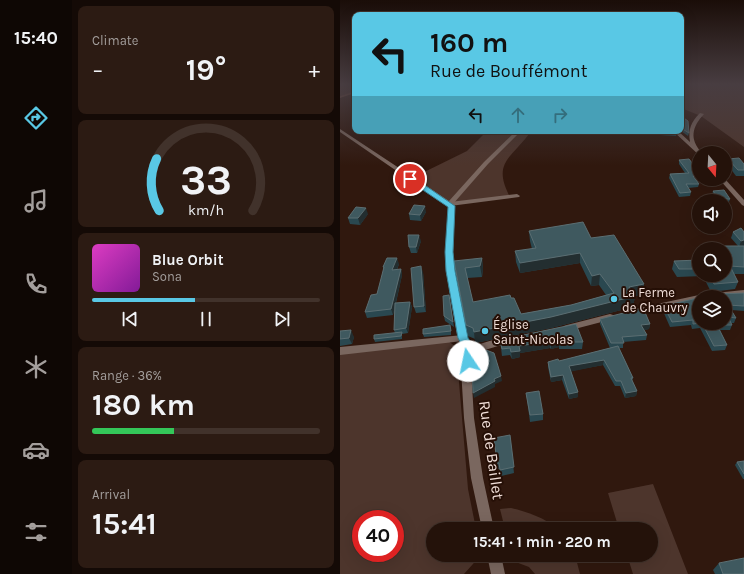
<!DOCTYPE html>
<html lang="en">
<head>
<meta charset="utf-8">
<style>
  body { margin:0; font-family:Karla,sans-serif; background:#2c1b13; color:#f1f3f6; height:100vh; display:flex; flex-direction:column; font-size:15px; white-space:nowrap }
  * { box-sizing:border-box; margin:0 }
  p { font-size:13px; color:#a39e9c }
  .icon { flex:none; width:22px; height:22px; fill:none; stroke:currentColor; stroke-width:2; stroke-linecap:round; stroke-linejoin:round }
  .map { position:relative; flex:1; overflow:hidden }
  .sheet { display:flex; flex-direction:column; gap:6px; padding:6px; background:#140a06; width:268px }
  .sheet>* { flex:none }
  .banner { position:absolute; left:12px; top:12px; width:332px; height:122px; border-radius:8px; box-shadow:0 4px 16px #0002,0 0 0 1px #41322b; background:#59c8e5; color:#111; overflow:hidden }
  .needle { width:26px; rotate:162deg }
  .fabs { position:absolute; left:352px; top:146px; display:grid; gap:8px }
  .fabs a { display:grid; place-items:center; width:40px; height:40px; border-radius:50%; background:#24120a; box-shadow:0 4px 16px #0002,0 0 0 1px #41322b; font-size:20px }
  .speed { position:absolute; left:12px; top:510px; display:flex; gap:8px; font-size:20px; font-weight:700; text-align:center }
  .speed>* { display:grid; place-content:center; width:52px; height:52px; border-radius:50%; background:#24120a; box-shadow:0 4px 16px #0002,0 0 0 1px #41322b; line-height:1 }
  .speed .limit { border:6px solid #d22; background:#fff; color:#111 }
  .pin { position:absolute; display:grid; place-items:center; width:34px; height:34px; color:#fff; margin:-17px; border:2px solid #fff; border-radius:50%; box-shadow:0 1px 4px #0007 }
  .me { position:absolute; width:44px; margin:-22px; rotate:349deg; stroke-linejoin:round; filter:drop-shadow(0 0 3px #0008) }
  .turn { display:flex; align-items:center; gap:14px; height:84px; padding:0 12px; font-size:18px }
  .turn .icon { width:52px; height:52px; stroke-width:2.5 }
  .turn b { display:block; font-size:28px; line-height:34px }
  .lanes { display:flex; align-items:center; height:38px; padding:0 12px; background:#0003; justify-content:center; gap:20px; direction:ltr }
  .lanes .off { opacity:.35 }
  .big { font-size:30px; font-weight:700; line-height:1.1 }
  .sheet .widget { flex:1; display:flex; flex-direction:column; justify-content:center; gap:6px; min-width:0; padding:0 14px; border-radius:8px; background:#2c1b13 }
  .sheet .dial { align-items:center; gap:0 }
  .dial svg { height:104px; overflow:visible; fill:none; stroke:#41322b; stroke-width:7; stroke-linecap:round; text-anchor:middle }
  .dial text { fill:#f1f3f6; stroke:none }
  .song { display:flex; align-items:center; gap:12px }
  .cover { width:48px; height:48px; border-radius:6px; background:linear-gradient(135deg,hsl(310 70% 55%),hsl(290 70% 35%)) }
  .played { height:4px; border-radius:2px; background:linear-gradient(90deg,#59c8e5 45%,#41322b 45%) }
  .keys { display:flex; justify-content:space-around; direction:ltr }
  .heat { display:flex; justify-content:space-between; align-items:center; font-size:22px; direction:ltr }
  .charge { height:6px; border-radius:3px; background:linear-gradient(90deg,#34c759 36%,#41322b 0) }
  .trip { position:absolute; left:86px; top:522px; width:232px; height:40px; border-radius:20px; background:#24120a; box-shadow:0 4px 16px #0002,0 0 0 1px #41322b; font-weight:700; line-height:40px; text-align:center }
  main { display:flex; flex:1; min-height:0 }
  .tabs { display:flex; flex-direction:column; width:72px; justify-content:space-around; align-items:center; background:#0e0704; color:#a39e9c }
  .tabs .icon { width:28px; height:28px }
  .tabs .on { color:#59c8e5 }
  .tabs b { font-size:18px; color:#f1f3f6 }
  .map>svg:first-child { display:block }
  .green { fill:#4d352c; fill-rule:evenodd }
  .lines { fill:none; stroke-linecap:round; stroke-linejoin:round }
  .stream { stroke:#7b5242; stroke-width:1.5 }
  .minor { fill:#7a675f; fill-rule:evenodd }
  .tertiary { fill:#7a675f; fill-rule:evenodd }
  .wall { fill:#2a4850 }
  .shaded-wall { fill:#232e30 }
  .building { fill:#3f595f; stroke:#5b6e72 }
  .route { fill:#59c8e5; stroke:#3a8295 }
  .poi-dot { fill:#59c8e5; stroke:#250f06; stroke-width:1.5 }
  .labels { text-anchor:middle; stroke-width:4; stroke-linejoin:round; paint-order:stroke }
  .poi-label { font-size:13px; fill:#f1dfd9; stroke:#250f06; text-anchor:start }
  .near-street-label { font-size:16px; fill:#f1dfd9; stroke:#250f06 }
</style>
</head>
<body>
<main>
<nav class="tabs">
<b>15:40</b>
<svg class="icon on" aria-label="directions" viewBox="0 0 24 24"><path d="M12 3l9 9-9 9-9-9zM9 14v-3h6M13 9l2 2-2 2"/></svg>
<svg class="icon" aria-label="music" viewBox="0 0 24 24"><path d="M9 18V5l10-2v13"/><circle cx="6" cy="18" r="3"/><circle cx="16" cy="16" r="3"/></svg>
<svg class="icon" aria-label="phone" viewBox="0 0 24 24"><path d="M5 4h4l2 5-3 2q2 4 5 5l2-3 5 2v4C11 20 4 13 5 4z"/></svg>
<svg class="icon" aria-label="climate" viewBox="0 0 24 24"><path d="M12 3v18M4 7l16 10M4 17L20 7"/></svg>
<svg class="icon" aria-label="car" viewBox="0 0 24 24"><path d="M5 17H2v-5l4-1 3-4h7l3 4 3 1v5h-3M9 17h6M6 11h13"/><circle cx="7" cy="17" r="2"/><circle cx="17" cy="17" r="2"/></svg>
<svg class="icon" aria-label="filters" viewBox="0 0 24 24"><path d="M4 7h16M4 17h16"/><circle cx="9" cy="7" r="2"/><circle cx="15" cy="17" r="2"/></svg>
</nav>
<section class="sheet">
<div class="widget"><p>Climate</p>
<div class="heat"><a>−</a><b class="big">19°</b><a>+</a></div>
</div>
<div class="widget dial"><svg viewBox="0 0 100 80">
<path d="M14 69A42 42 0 1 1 86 69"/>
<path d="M14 69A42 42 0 0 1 12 29" stroke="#59c8e5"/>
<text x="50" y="56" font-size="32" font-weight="700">33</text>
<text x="50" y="72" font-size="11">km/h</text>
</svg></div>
<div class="widget">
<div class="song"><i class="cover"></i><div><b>Blue Orbit</b><p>Sona</p></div></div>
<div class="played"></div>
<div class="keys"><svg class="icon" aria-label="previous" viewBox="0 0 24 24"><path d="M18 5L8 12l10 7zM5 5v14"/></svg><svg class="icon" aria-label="pause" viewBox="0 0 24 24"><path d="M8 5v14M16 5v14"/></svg><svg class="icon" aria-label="next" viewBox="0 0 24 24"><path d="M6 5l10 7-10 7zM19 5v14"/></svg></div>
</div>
<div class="widget"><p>Range · 36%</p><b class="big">180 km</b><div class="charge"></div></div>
<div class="widget"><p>Arrival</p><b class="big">15:41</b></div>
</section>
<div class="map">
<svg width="404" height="574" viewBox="0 0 404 574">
  <rect width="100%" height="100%" fill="#30180e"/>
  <g class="green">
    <polygon points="0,84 15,84 15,93 0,98"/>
    <polygon points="341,84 404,84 404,147 361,116 341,108"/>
    <path d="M 147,131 L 191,131 C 173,158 151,161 170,197 L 112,205 L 70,179 L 127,151 Z"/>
    <path d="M 107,340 L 116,347 L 128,489 L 136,529 L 93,529 L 93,555 L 141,555 L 124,574 L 0,574 L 0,351 ZM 21,519 L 55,519 L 55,553 L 21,553 Z"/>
    <polygon points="313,484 348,574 293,574 287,555 311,555 311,529 279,529 268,493"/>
    <path d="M 171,508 C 188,512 205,518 218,529 L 165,529 L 160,509 Z"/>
    <polygon points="171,555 235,555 240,574 195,574 189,567 173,561"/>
  </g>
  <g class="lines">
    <polyline class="stream" points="0,97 15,92"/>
    <g class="minor">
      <path d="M 360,113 L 364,114 C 352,127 349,139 362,153 L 359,153 L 359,155 L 333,131 L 338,131 L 350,142 C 348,129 351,122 360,113 Z"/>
      <polygon points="379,179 385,179 404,200 404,206 402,205"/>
      <polygon points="177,194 180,196 179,197 110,206 107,204 110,202"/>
      <polygon points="404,290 404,296 385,298 359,297 359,301 289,316 286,315 285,313 286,311 289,310 359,295 362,296 365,294"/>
      <polygon points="270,314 273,315 274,317 273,319 227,331 224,330 223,328 224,326 227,325"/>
      <polygon points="123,335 126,336 128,338 126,340 123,341 0,355 0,347"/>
      <path d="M 171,336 L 174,337 L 176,339 L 174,341 L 145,350 L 132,356 L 129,355 L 127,352 C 133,343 160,339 171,336 Z"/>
    </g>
    <g class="tertiary">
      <polygon points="0,129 109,201 144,162 176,131 181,131 148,164 113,204 115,206 113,252 114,271 127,339 137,352 131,369 134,418 143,478 154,529 142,529 131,478 124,418 121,369 127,352 118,340 106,271 105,252 109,207 0,132"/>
      <polygon points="147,555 161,555 165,574 151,574"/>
    </g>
  </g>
  <g class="wall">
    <polygon points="341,116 349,133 348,136 341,131"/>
    <polygon points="315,131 335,131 337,133 336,136 320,135"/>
    <polygon points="388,159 404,164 404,176 396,176 387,164"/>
    <polygon points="339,160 359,172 359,179 361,179 356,179 359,184 358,187 348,188 351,192 350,196 339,197 329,178 330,174 345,173 339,164"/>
    <polygon points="373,191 390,199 388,205 385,205 385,201 374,201 372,197"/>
    <polygon points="86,212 81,221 70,220 69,214"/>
    <polygon points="28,214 20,225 10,224 8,218"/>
    <polygon points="401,228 404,246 404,274 394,274 398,282 395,289 371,292 363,276 337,277 332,269 334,261 359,260 359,275 385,275 385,249 382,249 383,246 398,246 391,238 393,232"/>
    <polygon points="189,231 251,238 304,284 302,295 295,296 293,307 211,328 135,343 135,339 128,336 116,271 142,258 143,269 142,277 127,278 133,302 171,298 181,314 231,305 266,295 259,285 251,286 240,263 180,273 176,262 175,251 192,249 190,241"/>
    <polygon points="81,241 77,253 71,253 69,247"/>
    <polygon points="59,264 57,270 61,269 62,275 56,303 70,302 72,307 68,333 62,334 62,339 35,342 34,339 55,333 54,330 55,306 53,315 27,318 25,312 37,294 44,269 43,267"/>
    <polygon points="83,272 86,312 76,313 74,307"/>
    <polygon points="404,293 404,311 391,310 396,318 394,323 391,323 392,325 390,330 380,330 387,345 385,350 372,351 360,328 352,329 351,325 330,327 323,311 324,306 376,296 377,294"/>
    <polygon points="109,295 114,327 105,321 104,316"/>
    <polygon points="260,319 310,324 309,329 304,330 307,335 306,340 283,342 283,348 279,348 293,378 292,381 297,391 296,396 285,398 280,386 275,386 263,365 231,371 238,392 238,397 229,399 222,380 211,382 208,367 208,362 219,361 270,348 260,324"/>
    <polygon points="111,328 111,335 84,337 83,334"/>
    <polygon points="0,331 14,337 12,344 0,346"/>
    <polygon points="160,340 243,342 242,349 219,349 219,347 211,349 210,348 180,353 180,357 172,359 170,355 162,356"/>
    <polygon points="186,393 203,414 203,420 190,422 187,400"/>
    <polygon points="170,435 174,473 161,476 160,469 158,469 157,463"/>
    <polygon points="404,461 404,479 403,479 395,465 397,462"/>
    <polygon points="379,563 404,574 375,574 373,570"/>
  </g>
  <g class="shaded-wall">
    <polygon points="85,206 86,212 81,221 80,215"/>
    <polygon points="26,208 28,214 20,225 18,218"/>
    <polygon points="79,235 81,241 77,253 76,247"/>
    <polygon points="404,240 404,246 399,247 401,241"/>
    <polygon points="240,253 240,263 180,273 180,263"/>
    <polygon points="57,258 59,264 54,276 52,270"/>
    <polygon points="142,258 143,269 142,277 140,266"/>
    <polygon points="81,266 83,272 86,312 84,306"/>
    <polygon points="61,269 62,275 53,315 51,309"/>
    <polygon points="260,274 259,285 251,286 252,276"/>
    <polygon points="304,284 302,295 295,296 293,307 211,328 135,343 134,332 211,317 289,287"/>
    <polygon points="70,302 72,307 68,333 66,328"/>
    <polygon points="310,324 309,329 300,331 301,325"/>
    <polygon points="11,330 14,337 12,344 9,338"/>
    <polygon points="210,341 210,348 180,353 180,357 172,359 171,352 179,346"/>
    <polygon points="219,341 219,347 211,349 211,342"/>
    <polygon points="264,360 263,365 229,372 229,366"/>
    <polygon points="223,375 222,380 211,382 211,377"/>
    <polygon points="161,376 162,381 155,384 155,387 134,398 133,393 154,379"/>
    <polygon points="297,391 296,396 285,398 286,393"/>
    <polygon points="238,392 238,397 229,399 229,394"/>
  </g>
  <g class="building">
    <polygon points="341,116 348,121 349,133 341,128"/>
    <polygon points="319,131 335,131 337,133 321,132"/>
    <polygon points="399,158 404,164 404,170 398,170 388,159"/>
    <polygon points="349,159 359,172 359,176 353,176 359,184 346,184 351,192 340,193 330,174 349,173 339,160"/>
    <polygon points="384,190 390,199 379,199 373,191"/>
    <polygon points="74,205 85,206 80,215 69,214"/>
    <polygon points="16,207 26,208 18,218 8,218"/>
    <polygon points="243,222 251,238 274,235 304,284 289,287 295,296 211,317 134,332 133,328 126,325 114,261 142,258 140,266 125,268 133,302 170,295 171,298 174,298 181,314 231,305 274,293 260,274 252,276 240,253 180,263 175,251 196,248 189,231"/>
    <polygon points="401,228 404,232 404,240 401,241 393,232"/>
    <polygon points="68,235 79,235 76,247 69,247"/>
    <polygon points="383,246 404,246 404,267 390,266 398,282 374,284 369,275 385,275 385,256 388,256"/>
    <polygon points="47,258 57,258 52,270 61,269 51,309 25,312 31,295 37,294 44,267 43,267"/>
    <polygon points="359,260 359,269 339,269 334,261"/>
    <polygon points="81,266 84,306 74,307 71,268"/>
    <polygon points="404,293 404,306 388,305 396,318 388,317 392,325 377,325 387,345 374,346 362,323 353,324 353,320 332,322 324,306 353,299 359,298 359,323 385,323 385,297 371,297 378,296 377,294"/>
    <polygon points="109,295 113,322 104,316 103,296"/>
    <polygon points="70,302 66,328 54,330 55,303"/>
    <polygon points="299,309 300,311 304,310 310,324 301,325 307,335 282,337 284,343 271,343 260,319"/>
    <polygon points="236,324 243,342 219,342 219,341 211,342 210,341 179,346 180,351 171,352 170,348 162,349 160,340"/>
    <polygon points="110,325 111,331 83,334 83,329"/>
    <polygon points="11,330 9,338 0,339 0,331"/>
    <polygon points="62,332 61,336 34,339 34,335"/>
    <polygon points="278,346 293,378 291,378 297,391 286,393 281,381 276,381 264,360 229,366 238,392 229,394 223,375 211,377 208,362 218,359 219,361"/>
    <polygon points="146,350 154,353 161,376 154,379 155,381 133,393 132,366 134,362"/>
    <polygon points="199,391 203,414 190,415 186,393"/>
    <polygon points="170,435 174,467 160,470 159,463 157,463 154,438"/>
    <polygon points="404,461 404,474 397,462"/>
    <polygon points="404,558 404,574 383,574 379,563"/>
  </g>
  <linearGradient id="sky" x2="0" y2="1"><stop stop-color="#1a0d08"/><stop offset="0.51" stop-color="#483d41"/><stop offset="1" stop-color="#483d41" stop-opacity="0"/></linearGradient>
  <rect width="404" height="165" fill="url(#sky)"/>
  <polygon class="route" points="68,177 73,177 115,206 113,252 115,271 128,338 137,352 132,364 128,365 125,364 123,361 126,353 118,338 106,271 105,252 108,207 68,180"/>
  <g class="poi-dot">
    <circle cx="274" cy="299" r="4"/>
    <circle cx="145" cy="331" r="4"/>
  </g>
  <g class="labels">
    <g class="poi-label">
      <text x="282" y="297">La Ferme<tspan x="282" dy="15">de Chauvry</tspan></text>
      <text x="153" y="329">Église<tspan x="153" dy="15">Saint-Nicolas</tspan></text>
    </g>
    <g class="near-street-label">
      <text transform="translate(152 450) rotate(82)" y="6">Rue de Baillet</text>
    </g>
  </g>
</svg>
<div class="fabs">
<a><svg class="needle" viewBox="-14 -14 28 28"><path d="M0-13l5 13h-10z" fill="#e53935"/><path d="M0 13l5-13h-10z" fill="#a39e9c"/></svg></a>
<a><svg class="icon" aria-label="sound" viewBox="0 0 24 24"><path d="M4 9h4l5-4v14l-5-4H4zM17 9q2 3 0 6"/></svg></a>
<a><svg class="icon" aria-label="search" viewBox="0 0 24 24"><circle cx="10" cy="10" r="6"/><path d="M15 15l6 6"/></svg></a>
<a><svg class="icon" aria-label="layers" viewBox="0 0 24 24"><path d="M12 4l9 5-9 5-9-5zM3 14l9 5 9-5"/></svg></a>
</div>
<div class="speed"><div class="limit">40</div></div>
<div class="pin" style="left:70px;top:179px;background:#d93025"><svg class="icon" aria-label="arrive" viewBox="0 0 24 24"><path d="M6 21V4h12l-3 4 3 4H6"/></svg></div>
<svg class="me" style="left:128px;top:361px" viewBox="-20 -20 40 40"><circle r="19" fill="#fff"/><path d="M0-13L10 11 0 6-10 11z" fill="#59c8e5"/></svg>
<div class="trip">15:41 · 1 min · 220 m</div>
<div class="banner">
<div class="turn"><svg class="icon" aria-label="left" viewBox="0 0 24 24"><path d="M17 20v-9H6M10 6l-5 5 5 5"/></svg><div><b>160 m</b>Rue de Bouffémont</div></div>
<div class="lanes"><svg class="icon" aria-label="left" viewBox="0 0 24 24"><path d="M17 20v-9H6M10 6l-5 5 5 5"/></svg><svg class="icon off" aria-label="ahead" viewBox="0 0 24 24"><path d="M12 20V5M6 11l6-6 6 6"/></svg><svg class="icon off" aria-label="right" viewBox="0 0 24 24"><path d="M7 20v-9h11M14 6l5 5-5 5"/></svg></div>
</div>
</div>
</main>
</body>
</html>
